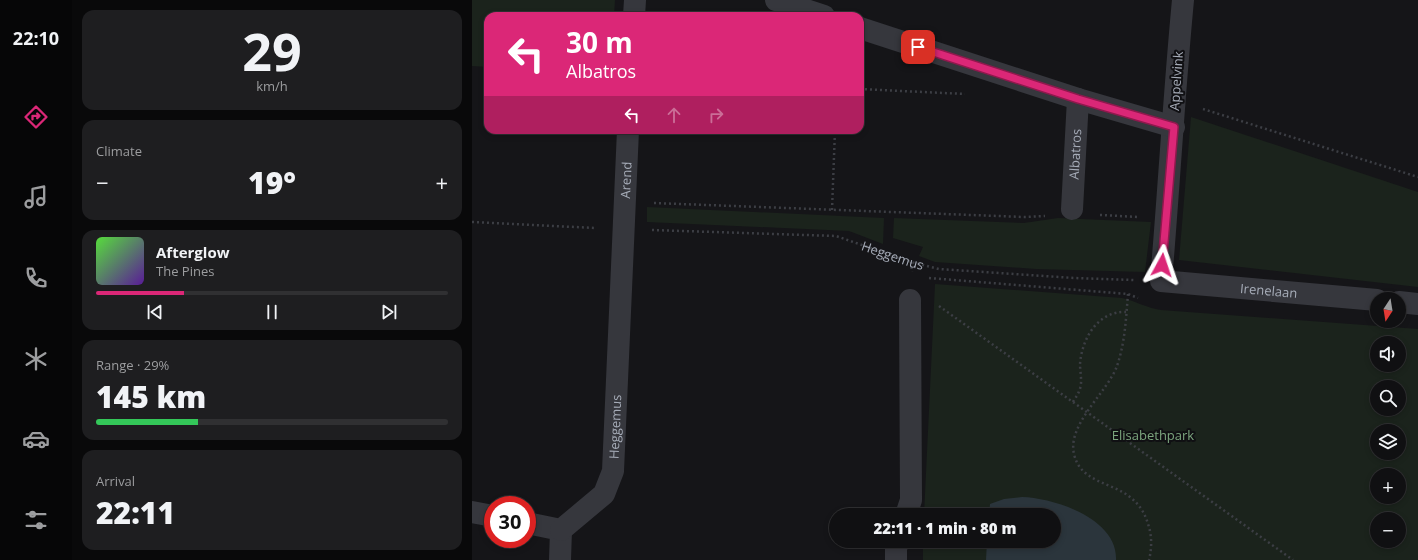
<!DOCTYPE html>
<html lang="en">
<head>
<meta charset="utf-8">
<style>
  body { margin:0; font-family:"Open Sans",sans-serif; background:#1e1e20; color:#f1f3f6; height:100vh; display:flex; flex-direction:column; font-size:15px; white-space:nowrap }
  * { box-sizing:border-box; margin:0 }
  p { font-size:13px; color:#9c9d9f }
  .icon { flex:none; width:22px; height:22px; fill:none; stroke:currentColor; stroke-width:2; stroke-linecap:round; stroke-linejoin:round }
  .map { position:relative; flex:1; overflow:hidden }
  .panel { display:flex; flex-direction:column; gap:10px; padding:10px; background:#09090a; width:400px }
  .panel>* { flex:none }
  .guide { position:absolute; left:12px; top:12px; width:380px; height:122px; border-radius:12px; box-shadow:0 2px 6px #0003,0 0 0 1px #303032; background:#db2777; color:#fff; overflow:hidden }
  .needle { width:26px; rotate:192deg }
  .controls { position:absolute; left:898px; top:292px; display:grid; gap:8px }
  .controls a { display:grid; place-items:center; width:36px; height:36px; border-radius:50%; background:#101012; box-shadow:0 2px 6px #0003,0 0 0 1px #303032; font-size:20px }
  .speed { position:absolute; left:12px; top:496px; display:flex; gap:8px; font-size:20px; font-weight:700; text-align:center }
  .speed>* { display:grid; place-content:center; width:52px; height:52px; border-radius:50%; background:#101012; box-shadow:0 2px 6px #0003,0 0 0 1px #303032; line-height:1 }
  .speed .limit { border:6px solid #d22; background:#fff; color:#111 }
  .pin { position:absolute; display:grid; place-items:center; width:34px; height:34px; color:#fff; margin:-17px; border-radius:8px; box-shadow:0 2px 6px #0006 }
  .me { position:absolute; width:44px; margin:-22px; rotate:5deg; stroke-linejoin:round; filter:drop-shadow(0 0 3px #0008) }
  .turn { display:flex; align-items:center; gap:14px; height:84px; padding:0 16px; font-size:18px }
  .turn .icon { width:52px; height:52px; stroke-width:2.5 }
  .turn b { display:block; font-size:28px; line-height:34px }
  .lanes { display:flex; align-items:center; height:38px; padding:0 16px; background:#0003; justify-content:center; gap:20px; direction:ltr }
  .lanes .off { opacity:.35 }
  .big { font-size:30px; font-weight:800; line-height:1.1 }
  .panel .card { flex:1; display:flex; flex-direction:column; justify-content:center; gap:6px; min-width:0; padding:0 14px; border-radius:12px; background:#1e1e20 }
  .panel .dial { align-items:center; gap:0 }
  .dial b { font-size:52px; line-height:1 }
  .song { display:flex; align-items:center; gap:12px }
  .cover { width:48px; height:48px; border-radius:6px; background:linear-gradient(135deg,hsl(110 70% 55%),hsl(270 70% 35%)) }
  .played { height:4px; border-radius:2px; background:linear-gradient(90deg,#db2777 25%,#303032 25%) }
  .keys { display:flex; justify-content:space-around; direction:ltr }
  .heat { display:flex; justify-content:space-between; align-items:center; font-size:22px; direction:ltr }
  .charge { height:6px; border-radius:3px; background:linear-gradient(90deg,#34c759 29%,#303032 0) }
  .trip { position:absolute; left:357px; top:508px; width:232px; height:40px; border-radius:20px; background:#101012; box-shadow:0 2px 6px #0003,0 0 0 1px #303032; font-weight:800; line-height:40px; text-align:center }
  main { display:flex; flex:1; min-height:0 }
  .tab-bar { display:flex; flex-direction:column; width:72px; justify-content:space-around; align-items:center; background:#060607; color:#9c9d9f }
  .tab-bar .icon { width:28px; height:28px }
  .tab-bar .current { color:#db2777 }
  .tab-bar b { font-size:18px; color:#f1f3f6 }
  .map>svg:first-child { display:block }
  .green { fill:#1b231c; fill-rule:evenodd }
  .water { fill:#2b353c }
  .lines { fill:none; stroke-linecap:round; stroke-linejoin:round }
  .path { stroke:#3c3e44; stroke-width:2.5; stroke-dasharray:2 3; stroke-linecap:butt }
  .minor { stroke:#36373d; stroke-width:22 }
  .route-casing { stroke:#8e194d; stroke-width:10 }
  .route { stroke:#db2777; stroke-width:7 }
  .labels { text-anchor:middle; stroke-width:4; stroke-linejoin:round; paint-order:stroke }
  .street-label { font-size:13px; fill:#a6acb8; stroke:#101013 }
  .park-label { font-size:13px; fill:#7ca57e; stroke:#101013 }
</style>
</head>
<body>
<main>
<nav class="tab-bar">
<b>22:10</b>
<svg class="icon current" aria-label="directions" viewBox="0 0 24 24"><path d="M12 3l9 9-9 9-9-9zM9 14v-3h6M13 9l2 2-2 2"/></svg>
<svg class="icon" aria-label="music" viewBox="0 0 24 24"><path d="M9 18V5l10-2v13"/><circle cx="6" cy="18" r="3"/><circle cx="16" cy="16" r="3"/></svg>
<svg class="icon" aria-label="phone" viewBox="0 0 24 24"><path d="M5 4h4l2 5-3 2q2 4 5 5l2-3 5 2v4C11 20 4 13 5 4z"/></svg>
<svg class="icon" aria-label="climate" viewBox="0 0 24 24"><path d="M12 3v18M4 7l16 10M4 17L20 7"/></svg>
<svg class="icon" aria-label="car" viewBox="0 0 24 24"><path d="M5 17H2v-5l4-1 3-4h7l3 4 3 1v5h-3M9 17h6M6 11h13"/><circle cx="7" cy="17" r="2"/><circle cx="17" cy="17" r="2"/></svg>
<svg class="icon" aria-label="filters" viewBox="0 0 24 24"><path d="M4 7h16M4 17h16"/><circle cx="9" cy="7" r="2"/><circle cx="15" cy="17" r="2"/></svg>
</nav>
<section class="panel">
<div class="card dial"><b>29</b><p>km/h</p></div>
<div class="card"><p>Climate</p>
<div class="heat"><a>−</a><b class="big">19°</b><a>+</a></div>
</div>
<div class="card">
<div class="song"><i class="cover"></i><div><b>Afterglow</b><p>The Pines</p></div></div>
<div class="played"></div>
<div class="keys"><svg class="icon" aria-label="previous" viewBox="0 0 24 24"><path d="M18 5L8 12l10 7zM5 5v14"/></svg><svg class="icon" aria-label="pause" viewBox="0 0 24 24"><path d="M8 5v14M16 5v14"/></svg><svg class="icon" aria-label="next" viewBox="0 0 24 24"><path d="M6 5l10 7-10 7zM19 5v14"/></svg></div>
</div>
<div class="card"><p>Range · 29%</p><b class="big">145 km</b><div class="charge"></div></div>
<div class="card"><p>Arrival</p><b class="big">22:11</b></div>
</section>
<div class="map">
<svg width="946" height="560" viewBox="0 0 946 560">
  <rect width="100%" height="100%" fill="#151518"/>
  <g class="green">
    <polygon points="0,0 143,0 142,16 16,16 16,67 0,66"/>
    <polygon points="719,117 946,192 946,287 707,260"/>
    <polygon points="175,207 412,218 411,244 377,231 175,222"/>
    <polygon points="422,218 552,223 586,218 679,222 673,272 564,269 463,262 447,256 451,247 421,238"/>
    <path d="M 463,284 L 650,298 C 663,301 675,308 689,310 L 946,329 L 946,560 L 451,560 L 451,541 L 582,541 L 582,515 L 452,515 ZM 905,343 L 927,343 L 927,365 L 905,365 ZM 905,387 L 927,387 L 927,409 L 905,409 ZM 905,431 L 927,431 L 927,453 L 905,453 ZM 905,475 L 927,475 L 927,497 L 905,497 ZM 905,519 L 927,519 L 927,541 L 905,541 Z"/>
  </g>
  <path class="water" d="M 550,497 C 583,498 646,519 644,560 L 514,560 L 515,541 L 582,541 L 582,515 L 517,515 L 518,504 L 532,499 Z"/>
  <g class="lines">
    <g class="path">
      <polyline points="388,89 493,94"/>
      <polyline points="731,109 946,177"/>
      <polyline points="182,203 552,217 573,216"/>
      <polyline points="360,210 363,130"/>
      <polyline points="628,215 667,217"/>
      <polyline points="0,222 123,228"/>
      <path id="s1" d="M 180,230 L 364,236 L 439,262 L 467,269 L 602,278 L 662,280"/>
      <polyline points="439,262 440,272"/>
      <polyline points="457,278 656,294 666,298"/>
      <path d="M 656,294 C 654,318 653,343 645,366 C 635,393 595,424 602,454 C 608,482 639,482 658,497 C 667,504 673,513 676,524 C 680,535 680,548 677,560"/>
      <polyline points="467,306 821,560"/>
      <path d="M 601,402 C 603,398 606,395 607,391 C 611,384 608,372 608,364 C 610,338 626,311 654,312"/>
    </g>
    <g class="minor">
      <polyline points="304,0 352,16"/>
      <path id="s2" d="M 711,0 C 702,94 697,187 689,281 L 905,300"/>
      <polyline points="162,16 163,0"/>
      <polyline points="388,28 606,99 702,127"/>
      <path id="s3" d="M 600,209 L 606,99"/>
      <polyline points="927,302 946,304"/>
      <polyline points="0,512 21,516"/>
      <polyline points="434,515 439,500 438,300"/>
      <polyline points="55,523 89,530 88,560"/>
      <path id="s4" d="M 89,530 L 132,494 L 141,471 L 156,130"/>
      <polyline points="424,560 424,548 427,541"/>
    </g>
  </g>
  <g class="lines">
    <defs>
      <polyline id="route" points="446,47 606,99 702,127 690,265"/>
    </defs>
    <use href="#route" class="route-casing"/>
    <use href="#route" class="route"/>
  </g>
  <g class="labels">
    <g class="street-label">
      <text transform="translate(704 81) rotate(-86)" y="5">Appelvink</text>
      <text dy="5" stroke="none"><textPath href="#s3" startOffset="55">Albatros</textPath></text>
      <text dy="5" stroke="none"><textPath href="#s4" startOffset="372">Arend</textPath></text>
      <text dy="5" stroke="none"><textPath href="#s1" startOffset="244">Heggemus</textPath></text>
      <text dy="5" stroke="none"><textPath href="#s2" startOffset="390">Irenelaan</textPath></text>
      <text dy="5" stroke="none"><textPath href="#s4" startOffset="125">Heggemus</textPath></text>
    </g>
    <g class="park-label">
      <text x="681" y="440">Elisabethpark</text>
    </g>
  </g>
</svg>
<div class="controls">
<a><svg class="needle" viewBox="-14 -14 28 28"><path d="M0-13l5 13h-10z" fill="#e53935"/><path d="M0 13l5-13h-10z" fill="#9c9d9f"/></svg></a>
<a><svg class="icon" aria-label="sound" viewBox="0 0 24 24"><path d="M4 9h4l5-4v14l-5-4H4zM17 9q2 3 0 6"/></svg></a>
<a><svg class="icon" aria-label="search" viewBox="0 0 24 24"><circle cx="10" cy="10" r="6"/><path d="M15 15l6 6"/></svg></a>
<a><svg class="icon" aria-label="layers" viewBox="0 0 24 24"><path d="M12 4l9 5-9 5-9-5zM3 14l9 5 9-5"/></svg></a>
<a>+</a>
<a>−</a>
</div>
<div class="speed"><div class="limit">30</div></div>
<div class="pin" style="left:446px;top:47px;background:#d93025"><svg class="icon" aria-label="arrive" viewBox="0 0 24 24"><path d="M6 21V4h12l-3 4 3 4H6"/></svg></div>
<svg class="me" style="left:690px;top:265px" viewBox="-20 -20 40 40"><path d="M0-17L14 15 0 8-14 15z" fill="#db2777" stroke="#fff" stroke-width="4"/></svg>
<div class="trip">22:11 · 1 min · 80 m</div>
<div class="guide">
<div class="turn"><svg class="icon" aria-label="left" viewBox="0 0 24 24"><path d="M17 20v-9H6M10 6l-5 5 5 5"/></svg><div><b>30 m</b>Albatros</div></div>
<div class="lanes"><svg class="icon" aria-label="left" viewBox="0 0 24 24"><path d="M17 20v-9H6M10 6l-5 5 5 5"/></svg><svg class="icon off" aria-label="ahead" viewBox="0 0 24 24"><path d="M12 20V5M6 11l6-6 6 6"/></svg><svg class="icon off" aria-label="right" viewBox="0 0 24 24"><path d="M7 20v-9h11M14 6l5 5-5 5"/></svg></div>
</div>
</div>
</main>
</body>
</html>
